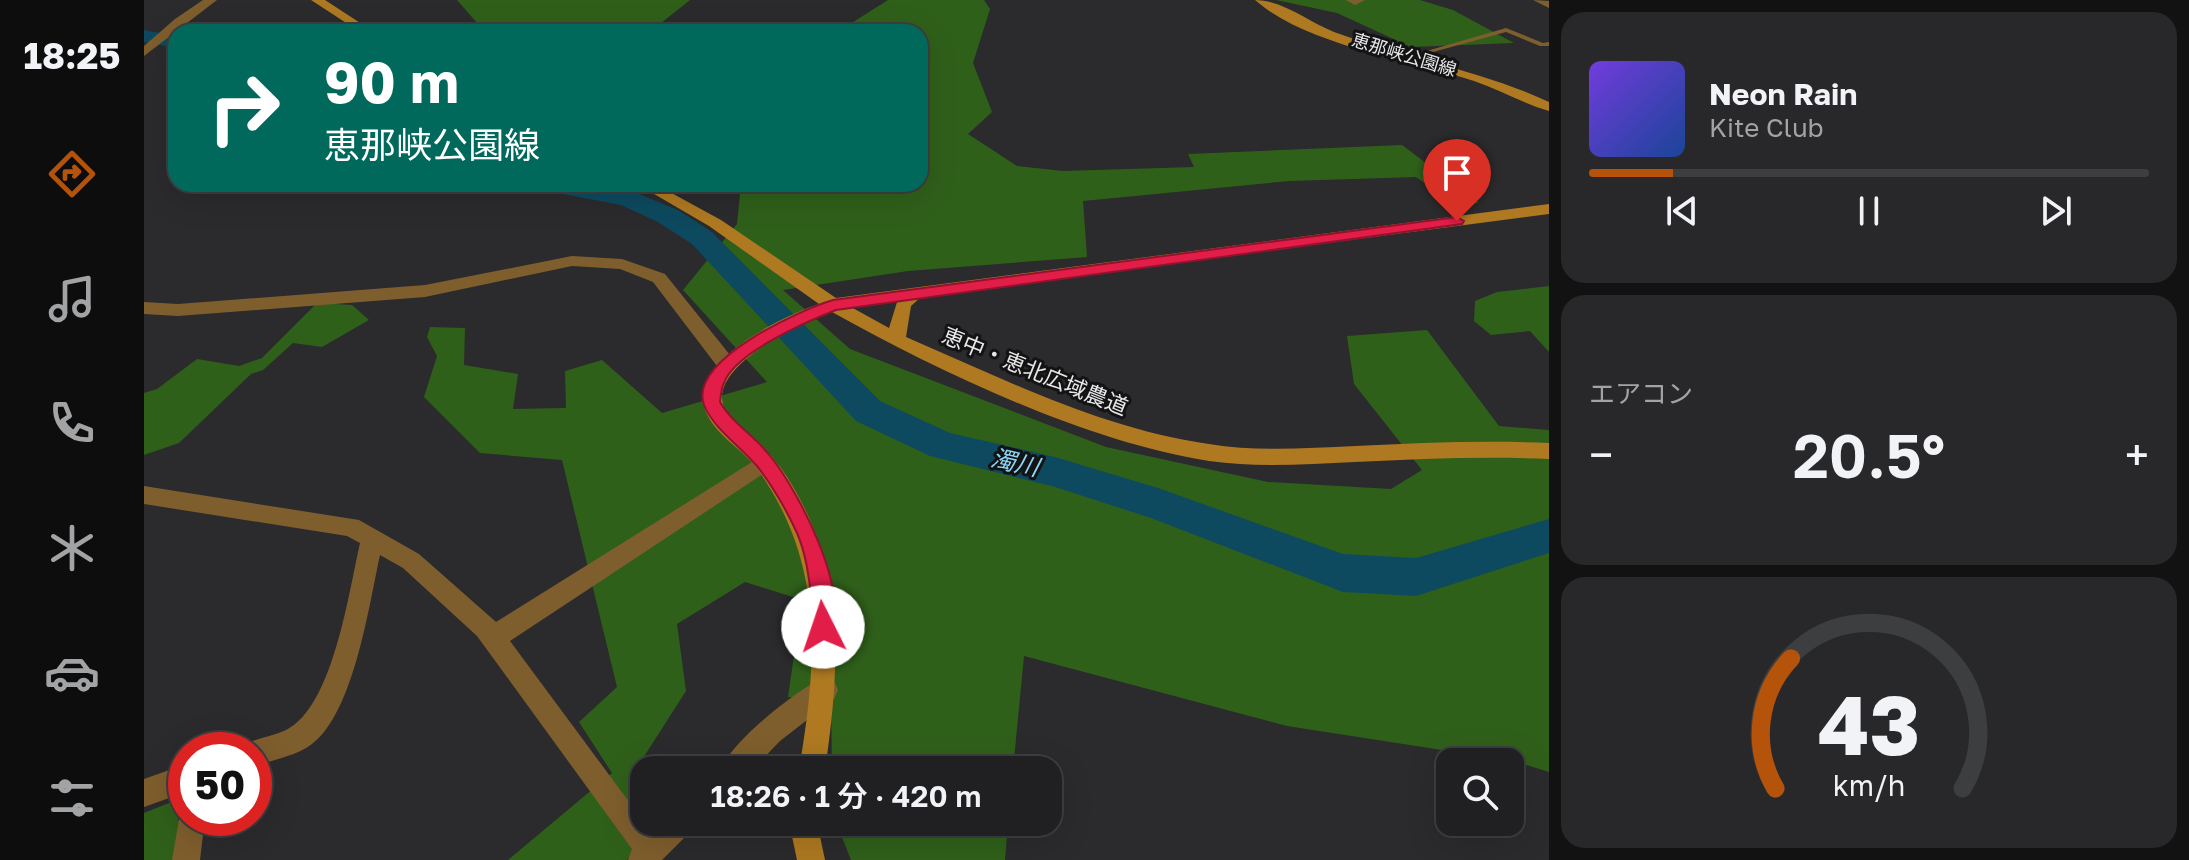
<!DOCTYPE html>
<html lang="ja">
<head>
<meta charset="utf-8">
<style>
  body { margin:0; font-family:"Golos Text","Noto Sans JP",sans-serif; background:#28282a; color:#f1f3f6; height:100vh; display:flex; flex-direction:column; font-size:30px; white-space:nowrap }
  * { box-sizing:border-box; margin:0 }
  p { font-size:26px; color:#a2a3a5 }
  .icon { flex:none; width:44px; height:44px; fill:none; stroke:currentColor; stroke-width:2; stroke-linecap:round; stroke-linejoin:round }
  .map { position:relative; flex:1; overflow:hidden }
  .sheet { display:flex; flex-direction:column; gap:12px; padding:12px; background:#121213; width:640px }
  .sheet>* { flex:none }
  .guide { position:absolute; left:24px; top:24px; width:760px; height:168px; border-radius:24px; box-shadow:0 8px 32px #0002,0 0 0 2px #3d3e40; background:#00695c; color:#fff; overflow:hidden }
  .tools { position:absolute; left:1292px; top:748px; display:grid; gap:16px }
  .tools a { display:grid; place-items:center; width:88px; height:88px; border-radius:16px; background:#202022; box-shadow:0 8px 32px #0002,0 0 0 2px #3d3e40; font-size:40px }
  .speed { position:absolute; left:24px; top:732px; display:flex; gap:16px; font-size:40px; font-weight:700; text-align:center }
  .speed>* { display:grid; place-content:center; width:104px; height:104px; border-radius:50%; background:#202022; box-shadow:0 8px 32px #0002,0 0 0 2px #3d3e40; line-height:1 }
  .speed .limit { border:12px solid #d22; background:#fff; color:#111 }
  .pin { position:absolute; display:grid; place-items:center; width:68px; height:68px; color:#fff; margin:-82px -34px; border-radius:50% 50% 50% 0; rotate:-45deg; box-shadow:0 0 8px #0007 }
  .pin .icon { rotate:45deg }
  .me { position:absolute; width:88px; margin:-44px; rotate:356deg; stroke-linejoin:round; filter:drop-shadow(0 0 6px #0008) }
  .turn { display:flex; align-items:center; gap:28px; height:168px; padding:0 24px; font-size:36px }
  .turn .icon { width:104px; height:104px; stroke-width:2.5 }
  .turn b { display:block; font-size:56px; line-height:68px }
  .big { font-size:60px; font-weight:600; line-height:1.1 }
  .sheet .tile { flex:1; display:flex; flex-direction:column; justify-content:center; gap:12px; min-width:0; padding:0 28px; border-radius:24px; background:#28282a }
  .sheet .dial { align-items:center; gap:0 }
  .dial svg { height:208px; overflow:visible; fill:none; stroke:#3d3e40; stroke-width:7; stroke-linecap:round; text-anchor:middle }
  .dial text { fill:#f1f3f6; stroke:none }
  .song { display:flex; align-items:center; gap:24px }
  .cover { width:96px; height:96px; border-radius:12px; background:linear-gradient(135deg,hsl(260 70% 55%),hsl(220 70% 35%)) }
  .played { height:8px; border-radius:4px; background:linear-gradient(90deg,#b45309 15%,#3d3e40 15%) }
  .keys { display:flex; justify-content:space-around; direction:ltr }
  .heat { display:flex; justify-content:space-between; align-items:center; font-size:44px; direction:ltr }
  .trip { position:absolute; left:486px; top:756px; width:432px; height:80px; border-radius:24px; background:#202022; box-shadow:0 8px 32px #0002,0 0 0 2px #3d3e40; font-weight:600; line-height:80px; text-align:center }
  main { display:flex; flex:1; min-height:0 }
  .dock { display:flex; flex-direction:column; width:144px; justify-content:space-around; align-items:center; background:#0d0d0e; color:#a2a3a5 }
  .dock .icon { width:56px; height:56px }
  .dock .current { color:#b45309 }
  .dock b { font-size:36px; color:#f1f3f6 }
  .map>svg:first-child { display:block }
  .forest { fill:#2f601a }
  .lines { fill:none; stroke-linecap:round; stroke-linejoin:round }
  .river { fill:#0d4a5f; fill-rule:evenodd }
  .lane { fill:#7f5e2d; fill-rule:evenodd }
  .street { fill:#7f5e2d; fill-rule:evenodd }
  .secondary { fill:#ae7921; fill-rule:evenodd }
  .route { fill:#e11d48; stroke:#92132f; stroke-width:2 }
  .labels { text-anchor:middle; stroke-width:6; stroke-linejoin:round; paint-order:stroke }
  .far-street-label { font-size:18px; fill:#e7e7e9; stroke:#131314 }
  .street-label { font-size:22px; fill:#e7e7e9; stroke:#131314 }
  .water-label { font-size:24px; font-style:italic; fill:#8dd6f7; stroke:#131314 }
</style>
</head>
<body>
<main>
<nav class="dock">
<b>18:25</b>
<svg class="icon current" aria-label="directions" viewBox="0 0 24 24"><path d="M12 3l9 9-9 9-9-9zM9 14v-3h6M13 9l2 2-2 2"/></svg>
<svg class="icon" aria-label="music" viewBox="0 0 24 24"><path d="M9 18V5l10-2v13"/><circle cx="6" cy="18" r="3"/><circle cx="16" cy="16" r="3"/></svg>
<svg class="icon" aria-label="phone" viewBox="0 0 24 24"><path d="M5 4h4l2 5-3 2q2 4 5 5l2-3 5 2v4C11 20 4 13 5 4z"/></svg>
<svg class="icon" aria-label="climate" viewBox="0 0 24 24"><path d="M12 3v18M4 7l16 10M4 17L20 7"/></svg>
<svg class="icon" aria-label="car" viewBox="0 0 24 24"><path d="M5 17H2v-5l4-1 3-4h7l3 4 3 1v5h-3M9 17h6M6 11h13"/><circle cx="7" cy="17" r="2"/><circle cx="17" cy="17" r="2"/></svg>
<svg class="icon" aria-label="filters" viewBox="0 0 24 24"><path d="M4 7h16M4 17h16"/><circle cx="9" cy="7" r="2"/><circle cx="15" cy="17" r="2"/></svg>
</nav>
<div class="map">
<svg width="1405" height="860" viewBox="0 0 1405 860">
  <rect width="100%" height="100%" fill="#2b2a2d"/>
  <g class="forest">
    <polygon points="313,0 546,0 506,32 341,32"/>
    <polygon points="744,0 840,0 846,9 829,63 848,112 824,134 873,166 919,171 1050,167 1044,154 1258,145 1335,203 1310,204 1272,177 1145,181 939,201 943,257 764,271 639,290 706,349 962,447 1124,482 1247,489 1278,470 1210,384 1203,336 1283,330 1355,426 1405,430 1405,772 1369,761 1143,726 880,656 869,770 688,770 687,699 644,697 658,600 601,582 533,624 542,691 492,769 500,794 500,822 509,822 510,827 483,860 364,860 468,773 435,722 473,687 418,460 336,453 280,397 293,356 283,337 286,327 321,328 320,365 374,374 369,409 422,408 421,371 458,360 518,413 623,382 539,290 593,224 597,184 776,184 776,32 698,29"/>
    <polygon points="1132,0 1276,0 1309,10 1370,43 1267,47 1193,13"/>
    <polygon points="1405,286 1405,352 1386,331 1347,335 1330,321 1331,301 1353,292"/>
    <polygon points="173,303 208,305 225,320 178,347 149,343 119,370 107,374 35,443 0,455 0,393 13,389 53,359 95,366 118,358"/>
    <polygon points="30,801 44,860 0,860 0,813"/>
    <polygon points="692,822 864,822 861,860 707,860"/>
  </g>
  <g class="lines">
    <g class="river">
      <polygon points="0,30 32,36 32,48 0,42"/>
      <polygon points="395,184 453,184 485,190 534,210 568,232 736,401 806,433 911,457 1014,488 1199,554 1272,558 1405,519 1405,553 1272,596 1199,592 1007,518 911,487 786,456 712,421 548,244 514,222 477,205 398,190"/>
    </g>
    <g class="lane">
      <polygon points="1202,0 1221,0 1211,5"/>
      <polygon points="1362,28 1399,43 1405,42 1405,46 1396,46 1362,32 1267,58 1262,57"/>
    </g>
    <g class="street">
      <polygon points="59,0 73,0 0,56 0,46 31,19"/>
      <polygon points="1389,0 1405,1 1405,8"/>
      <polygon points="428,256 478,259 521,274 590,360 592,365 590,370 576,370 509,282 476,269 428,266 281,297 34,316 0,314 0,302 34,304 281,285"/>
      <path d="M 621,454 L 628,456 L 631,462 L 628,468 L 366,641 L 500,822 L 508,829 L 516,822 L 550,822 L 546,832 L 518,860 L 484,860 L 488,849 L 333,636 L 259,568 L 236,555 C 225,605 210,712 168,744 C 152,756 129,760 110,766 L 110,750 L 98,750 L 101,744 C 115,737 134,736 147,727 C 190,699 205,591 216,543 L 203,536 L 0,504 L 0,486 L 215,520 L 275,554 L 352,622 Z"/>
      <path d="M 681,677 L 690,681 L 694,690 L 690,699 L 636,741 L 608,770 L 576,770 C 587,742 653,689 681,677 Z"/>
      <polygon points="42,764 42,792 0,807 0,779"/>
      <polygon points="42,806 42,818 61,818 56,860 28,860 37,808"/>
    </g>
    <g class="secondary">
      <polygon points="167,0 181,0 230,32 216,32"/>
      <path d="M 1111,0 C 1138,0 1165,22 1190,32 C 1261,58 1336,70 1405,102 L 1405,111 C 1380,104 1356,90 1330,81 C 1266,60 1162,45 1111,0 Z"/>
      <path d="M 493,184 L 511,184 L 577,220 L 692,298 L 1405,204 L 1405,214 L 778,296 L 767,306 L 762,337 C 860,379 958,429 1065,444 C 1113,452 1163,448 1211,446 C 1276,443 1340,440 1405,443 L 1405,459 C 1340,456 1276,459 1211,462 C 1163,464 1113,468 1065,461 C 942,442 796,372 688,312 C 658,322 577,361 578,398 C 579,421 611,438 624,453 C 635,464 645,479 652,492 C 702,580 695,674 681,770 L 655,770 C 673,662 681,566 615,471 C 599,448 562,431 559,400 C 555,357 641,315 675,304 L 565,226 ZM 754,299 L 745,328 L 707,307 Z"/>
      <polygon points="645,822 673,822 681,860 653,860"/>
    </g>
  </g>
  <path class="route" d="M 1313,217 L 1320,221 L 1318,224 L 692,310 C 664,321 590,353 580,383 C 577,388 577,396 576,402 C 588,423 612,437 627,457 C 655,492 706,591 687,635 L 679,638 L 671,635 C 666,623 668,611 667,599 C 666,579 661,551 653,533 C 643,511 627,483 612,465 C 596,446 569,428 560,405 C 544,360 656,310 689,300 Z"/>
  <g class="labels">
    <g class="far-street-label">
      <text transform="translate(1260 55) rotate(17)" y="6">恵那峡公園線</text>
    </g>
    <g class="street-label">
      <text transform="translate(891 371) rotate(22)" y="8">恵中・恵北広域農道</text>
    </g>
    <g class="water-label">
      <text transform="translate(871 463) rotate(13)" y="8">濁川</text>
    </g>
  </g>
</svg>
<div class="tools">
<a><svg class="icon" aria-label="search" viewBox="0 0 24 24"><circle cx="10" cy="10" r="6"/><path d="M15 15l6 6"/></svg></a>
</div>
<div class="speed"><div class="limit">50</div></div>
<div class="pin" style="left:1313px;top:221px;background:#d93025"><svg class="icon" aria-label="arrive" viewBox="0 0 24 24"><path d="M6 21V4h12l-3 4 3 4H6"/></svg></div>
<svg class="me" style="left:679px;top:627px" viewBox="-20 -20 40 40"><circle r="19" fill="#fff"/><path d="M0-13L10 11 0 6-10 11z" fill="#e11d48"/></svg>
<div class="trip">18:26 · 1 分 · 420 m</div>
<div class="guide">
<div class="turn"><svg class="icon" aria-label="right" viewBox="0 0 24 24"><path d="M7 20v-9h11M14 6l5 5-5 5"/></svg><div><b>90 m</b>恵那峡公園線</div></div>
</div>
</div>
<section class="sheet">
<div class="tile">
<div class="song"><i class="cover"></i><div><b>Neon Rain</b><p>Kite Club</p></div></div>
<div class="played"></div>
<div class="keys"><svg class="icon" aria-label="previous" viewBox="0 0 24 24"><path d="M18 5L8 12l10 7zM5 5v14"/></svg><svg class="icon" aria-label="pause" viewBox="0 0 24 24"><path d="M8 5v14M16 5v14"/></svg><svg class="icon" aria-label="next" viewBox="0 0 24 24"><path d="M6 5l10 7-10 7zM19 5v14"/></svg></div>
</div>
<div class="tile"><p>エアコン</p>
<div class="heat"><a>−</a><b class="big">20.5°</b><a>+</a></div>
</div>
<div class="tile dial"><svg viewBox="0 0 100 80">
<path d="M14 69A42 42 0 1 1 86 69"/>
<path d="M14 69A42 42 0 0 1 20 19" stroke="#b45309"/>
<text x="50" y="56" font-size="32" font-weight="700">43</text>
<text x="50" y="72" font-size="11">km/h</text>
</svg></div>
</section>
</main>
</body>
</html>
